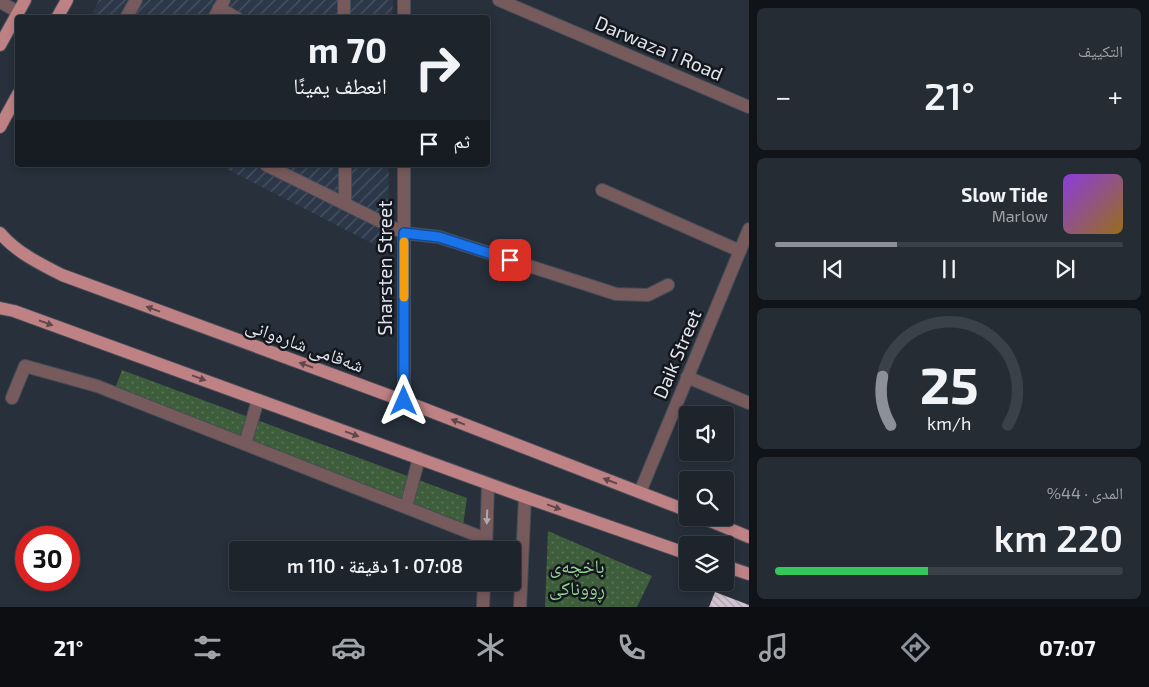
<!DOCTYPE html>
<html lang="ar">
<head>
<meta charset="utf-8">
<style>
  body { margin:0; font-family:"Exo 2","Noto Naskh Arabic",sans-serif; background:#252c34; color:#f1f3f6; direction:rtl; height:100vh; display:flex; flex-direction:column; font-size:19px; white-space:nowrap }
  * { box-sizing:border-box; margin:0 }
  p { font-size:16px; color:#a0a4a9 }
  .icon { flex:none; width:28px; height:28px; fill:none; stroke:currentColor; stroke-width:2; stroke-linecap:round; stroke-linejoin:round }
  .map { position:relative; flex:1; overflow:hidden; direction:ltr }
  .panel { display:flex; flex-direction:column; gap:8px; padding:8px; background:#101418; width:400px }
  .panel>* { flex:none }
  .top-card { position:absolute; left:15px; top:15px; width:475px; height:152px; border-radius:5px; box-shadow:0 2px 8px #0003,0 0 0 1px #3b4148; direction:rtl; background:#1d242c; color:#f1f3f6; overflow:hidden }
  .controls { position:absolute; left:679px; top:406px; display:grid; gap:10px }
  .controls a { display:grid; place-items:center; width:55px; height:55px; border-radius:5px; background:#1d242c; box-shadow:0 2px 8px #0003,0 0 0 1px #3b4148; font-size:25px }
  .speed { position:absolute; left:15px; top:526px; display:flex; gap:10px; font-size:25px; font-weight:700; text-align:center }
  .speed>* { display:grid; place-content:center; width:65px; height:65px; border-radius:50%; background:#1d242c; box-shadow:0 2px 8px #0003,0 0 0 1px #3b4148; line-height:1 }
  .speed .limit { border:8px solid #d22; background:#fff; color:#111 }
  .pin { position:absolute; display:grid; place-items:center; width:42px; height:42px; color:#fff; margin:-21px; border-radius:10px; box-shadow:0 2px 8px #0006 }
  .me { position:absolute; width:55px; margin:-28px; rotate:0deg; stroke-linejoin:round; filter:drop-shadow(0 0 4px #0008) }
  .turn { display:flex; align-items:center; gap:18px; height:105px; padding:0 20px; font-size:22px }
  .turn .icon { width:65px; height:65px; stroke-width:2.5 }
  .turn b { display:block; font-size:35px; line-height:42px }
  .then { display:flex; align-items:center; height:48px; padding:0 20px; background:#0003; gap:10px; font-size:19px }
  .big { font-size:38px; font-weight:600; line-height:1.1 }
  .panel .widget { flex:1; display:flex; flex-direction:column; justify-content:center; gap:8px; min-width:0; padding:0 18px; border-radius:8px; background:#252c34 }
  .panel .dial { align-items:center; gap:0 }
  .dial svg { height:130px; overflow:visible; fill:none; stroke:#3b4148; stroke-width:7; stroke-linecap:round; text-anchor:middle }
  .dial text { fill:#f1f3f6; stroke:none }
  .song { display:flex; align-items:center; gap:15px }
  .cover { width:60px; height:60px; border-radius:8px; background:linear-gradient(135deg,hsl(270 70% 55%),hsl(40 70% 35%)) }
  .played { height:5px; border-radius:2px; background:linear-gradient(90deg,#8c9099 35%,#3b4148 35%) }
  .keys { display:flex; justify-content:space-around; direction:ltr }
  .heat { display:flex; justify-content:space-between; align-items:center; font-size:28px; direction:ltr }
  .charge { height:8px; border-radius:4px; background:linear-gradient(90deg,#34c759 44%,#3b4148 0) }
  .trip { position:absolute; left:229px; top:541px; width:292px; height:50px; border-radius:5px; background:#1d242c; box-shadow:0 2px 8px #0003,0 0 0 1px #3b4148; font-weight:600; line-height:50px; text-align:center; direction:rtl }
  .dock { display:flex; height:80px; justify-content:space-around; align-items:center; background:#0c0e12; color:#a0a4a9 }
  .dock .icon { width:35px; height:35px }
  .dock .on { color:#8c9099 }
  .dock b { font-size:22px; color:#f1f3f6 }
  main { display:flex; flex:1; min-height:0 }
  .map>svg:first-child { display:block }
  .industrial { fill:url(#industrial-furrows) }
  .grass { fill:url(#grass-dots) }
  .building { fill:url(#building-back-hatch) }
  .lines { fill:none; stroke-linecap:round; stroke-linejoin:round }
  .minor-casing { stroke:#454d58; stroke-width:14 }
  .major-casing { stroke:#454d58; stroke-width:14 }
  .minor { stroke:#775a5b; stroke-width:12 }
  .major { stroke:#be8285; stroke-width:12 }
  .oneway { fill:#60474c }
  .oneway2 { fill:#b1a7ac }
  .route-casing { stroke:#114b97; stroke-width:12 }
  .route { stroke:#1a73e8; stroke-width:9 }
  .slow { stroke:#f59e0b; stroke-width:9 }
  .labels { text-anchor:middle; stroke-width:5; stroke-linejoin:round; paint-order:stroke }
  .street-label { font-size:19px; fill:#e1e6ee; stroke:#14171d }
  .park-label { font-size:19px; fill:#96d791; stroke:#14171d }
</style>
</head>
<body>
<main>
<section class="panel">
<div class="widget"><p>التكييف</p>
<div class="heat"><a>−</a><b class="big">21°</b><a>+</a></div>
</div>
<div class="widget">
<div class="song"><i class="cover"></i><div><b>Slow Tide</b><p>Marlow</p></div></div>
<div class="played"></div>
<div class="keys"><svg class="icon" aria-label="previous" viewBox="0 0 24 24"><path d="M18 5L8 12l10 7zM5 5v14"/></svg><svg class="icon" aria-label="pause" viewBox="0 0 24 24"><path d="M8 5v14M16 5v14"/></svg><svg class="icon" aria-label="next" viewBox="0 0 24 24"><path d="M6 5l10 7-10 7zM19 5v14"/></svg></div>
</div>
<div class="widget dial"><svg viewBox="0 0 100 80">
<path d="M14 69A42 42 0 1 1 86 69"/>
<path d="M14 69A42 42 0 0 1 9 39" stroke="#8c9099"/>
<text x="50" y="56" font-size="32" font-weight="700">25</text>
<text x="50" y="72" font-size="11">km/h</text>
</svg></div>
<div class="widget"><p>المدى · 44%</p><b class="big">220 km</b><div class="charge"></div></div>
</section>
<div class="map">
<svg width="749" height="607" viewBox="0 0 749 607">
  <defs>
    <pattern id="industrial-furrows" width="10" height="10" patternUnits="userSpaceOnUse" patternTransform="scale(1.25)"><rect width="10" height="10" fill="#2c3849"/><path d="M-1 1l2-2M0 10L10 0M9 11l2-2" fill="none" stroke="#4a5564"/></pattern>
    <pattern id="grass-dots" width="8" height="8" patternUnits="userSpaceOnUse" patternTransform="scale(1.25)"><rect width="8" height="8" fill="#3e5d3b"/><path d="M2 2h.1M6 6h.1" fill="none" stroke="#5a7458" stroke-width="1.8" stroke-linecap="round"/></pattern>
    <pattern id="building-back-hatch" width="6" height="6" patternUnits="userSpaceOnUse" patternTransform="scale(1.25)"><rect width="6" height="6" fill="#d2c4d0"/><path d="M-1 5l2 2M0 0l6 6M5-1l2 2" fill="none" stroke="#aea4ae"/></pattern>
  </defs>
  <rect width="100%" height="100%" fill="#27303b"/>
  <g class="industrial">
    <polygon points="99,0 393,0 392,17 90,18"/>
    <polygon points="219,165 389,165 387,251"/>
  </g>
  <g class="grass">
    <polygon points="122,370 467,498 463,526 113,394"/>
    <polygon points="548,531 652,576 637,607 545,607"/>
  </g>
  <polygon class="building" points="715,592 749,605 749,607 709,607"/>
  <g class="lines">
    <defs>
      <g id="minor">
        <polyline points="344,0 344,18"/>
        <polyline points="404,0 404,18"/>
        <polyline points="499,0 749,107"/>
        <polyline points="0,2 18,12"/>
        <polyline points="219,8 237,18"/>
        <polyline points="126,18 136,0"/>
        <polyline points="214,18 224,0"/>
        <polyline points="266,165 404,233 439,237 616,294 648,295 668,285"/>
        <polyline points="345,165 345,204"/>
        <polyline points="602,190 740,251"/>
        <polyline points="687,377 749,403"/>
        <polyline points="12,398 25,366 97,386 486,539"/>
        <polyline points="404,401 404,165"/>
        <polyline points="245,444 258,400"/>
        <polyline points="640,492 749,229"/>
        <polyline points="406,507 419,458"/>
        <polyline points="486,550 488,484"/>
        <polyline points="483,607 484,582"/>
        <polyline points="520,607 525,497"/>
      </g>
      <g id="major">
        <polyline points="57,18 67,0"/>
        <polyline points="0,45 25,0"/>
        <polyline points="0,127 18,94"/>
        <path d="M 0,233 C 16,252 40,264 62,275 L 404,401 L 688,511"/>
        <polyline points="0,308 14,311 525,497 688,554"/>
        <polyline points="703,518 749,537"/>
        <polyline points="725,566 749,574"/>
      </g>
    </defs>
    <use href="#minor" class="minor-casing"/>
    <use href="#major" class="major-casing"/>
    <use href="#minor" class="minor"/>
    <use href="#major" class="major"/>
  </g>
  <defs><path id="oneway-solid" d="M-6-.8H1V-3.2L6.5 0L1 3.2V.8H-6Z" transform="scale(1.25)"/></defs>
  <g class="oneway">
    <use href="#oneway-solid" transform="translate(153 309) rotate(-160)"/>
    <use href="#oneway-solid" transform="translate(46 323) rotate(20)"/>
    <use href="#oneway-solid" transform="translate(306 365) rotate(-160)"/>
    <use href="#oneway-solid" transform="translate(199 378) rotate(20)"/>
    <use href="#oneway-solid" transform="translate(458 422) rotate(-159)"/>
    <use href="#oneway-solid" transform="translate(352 434) rotate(20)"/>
    <use href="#oneway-solid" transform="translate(610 481) rotate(-159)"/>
    <use href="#oneway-solid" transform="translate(554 507) rotate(20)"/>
  </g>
  <use class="oneway2" href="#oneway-solid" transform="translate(487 517) rotate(92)"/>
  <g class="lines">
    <defs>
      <polyline id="route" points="404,401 404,233 439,237 510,260"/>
    </defs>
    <use href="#route" class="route-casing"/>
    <use href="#route" class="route"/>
    <polyline class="slow" points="404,242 404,297"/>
  </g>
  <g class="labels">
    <g class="street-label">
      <text transform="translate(659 48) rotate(23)" y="7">Darwaza 1 Road</text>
      <text transform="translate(385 268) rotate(-90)" y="7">Sharsten Street</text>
      <text transform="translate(305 345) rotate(20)" y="7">شەقامی شارەوانی</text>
      <text transform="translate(677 354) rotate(-67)" y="7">Daik Street</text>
    </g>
    <g class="park-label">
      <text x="577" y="573">باخچەی<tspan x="577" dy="22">ڕووناکی</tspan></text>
    </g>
  </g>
</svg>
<div class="controls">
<a><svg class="icon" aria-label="sound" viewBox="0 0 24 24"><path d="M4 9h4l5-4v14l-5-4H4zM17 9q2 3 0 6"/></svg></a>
<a><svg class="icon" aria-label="search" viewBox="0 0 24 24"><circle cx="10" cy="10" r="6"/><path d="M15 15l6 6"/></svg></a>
<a><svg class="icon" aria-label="layers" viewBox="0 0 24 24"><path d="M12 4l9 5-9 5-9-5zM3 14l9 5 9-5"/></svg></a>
</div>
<div class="speed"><div class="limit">30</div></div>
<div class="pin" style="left:510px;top:260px;background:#d93025"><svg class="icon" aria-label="arrive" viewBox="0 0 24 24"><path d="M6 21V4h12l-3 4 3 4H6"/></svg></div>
<svg class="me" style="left:404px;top:401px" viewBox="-20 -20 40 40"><path d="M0-17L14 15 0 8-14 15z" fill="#1a73e8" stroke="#fff" stroke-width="4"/></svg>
<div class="trip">07:08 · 1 دقيقة · 110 m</div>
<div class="top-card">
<div class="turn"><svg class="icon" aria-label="right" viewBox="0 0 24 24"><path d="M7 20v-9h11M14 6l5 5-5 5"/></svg><div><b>70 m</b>انعطف يمينًا</div></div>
<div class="then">ثم<svg class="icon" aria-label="arrive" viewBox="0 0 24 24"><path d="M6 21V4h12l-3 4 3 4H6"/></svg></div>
</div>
</div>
</main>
<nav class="dock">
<b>07:07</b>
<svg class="icon on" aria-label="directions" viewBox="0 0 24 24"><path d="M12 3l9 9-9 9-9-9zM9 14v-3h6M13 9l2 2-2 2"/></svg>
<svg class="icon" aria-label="music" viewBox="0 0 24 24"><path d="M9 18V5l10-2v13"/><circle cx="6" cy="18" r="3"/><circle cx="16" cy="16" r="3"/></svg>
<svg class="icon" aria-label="phone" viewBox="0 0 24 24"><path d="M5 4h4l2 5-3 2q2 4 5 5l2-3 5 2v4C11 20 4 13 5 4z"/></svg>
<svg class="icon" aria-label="climate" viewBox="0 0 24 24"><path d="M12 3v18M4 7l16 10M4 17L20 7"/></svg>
<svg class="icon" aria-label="car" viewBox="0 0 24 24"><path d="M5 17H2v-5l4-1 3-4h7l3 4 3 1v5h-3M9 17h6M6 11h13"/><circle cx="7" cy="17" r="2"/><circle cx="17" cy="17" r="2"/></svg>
<svg class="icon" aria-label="filters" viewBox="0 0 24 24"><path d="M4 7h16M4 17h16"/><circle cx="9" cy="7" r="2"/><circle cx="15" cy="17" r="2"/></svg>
<b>21°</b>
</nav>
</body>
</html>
